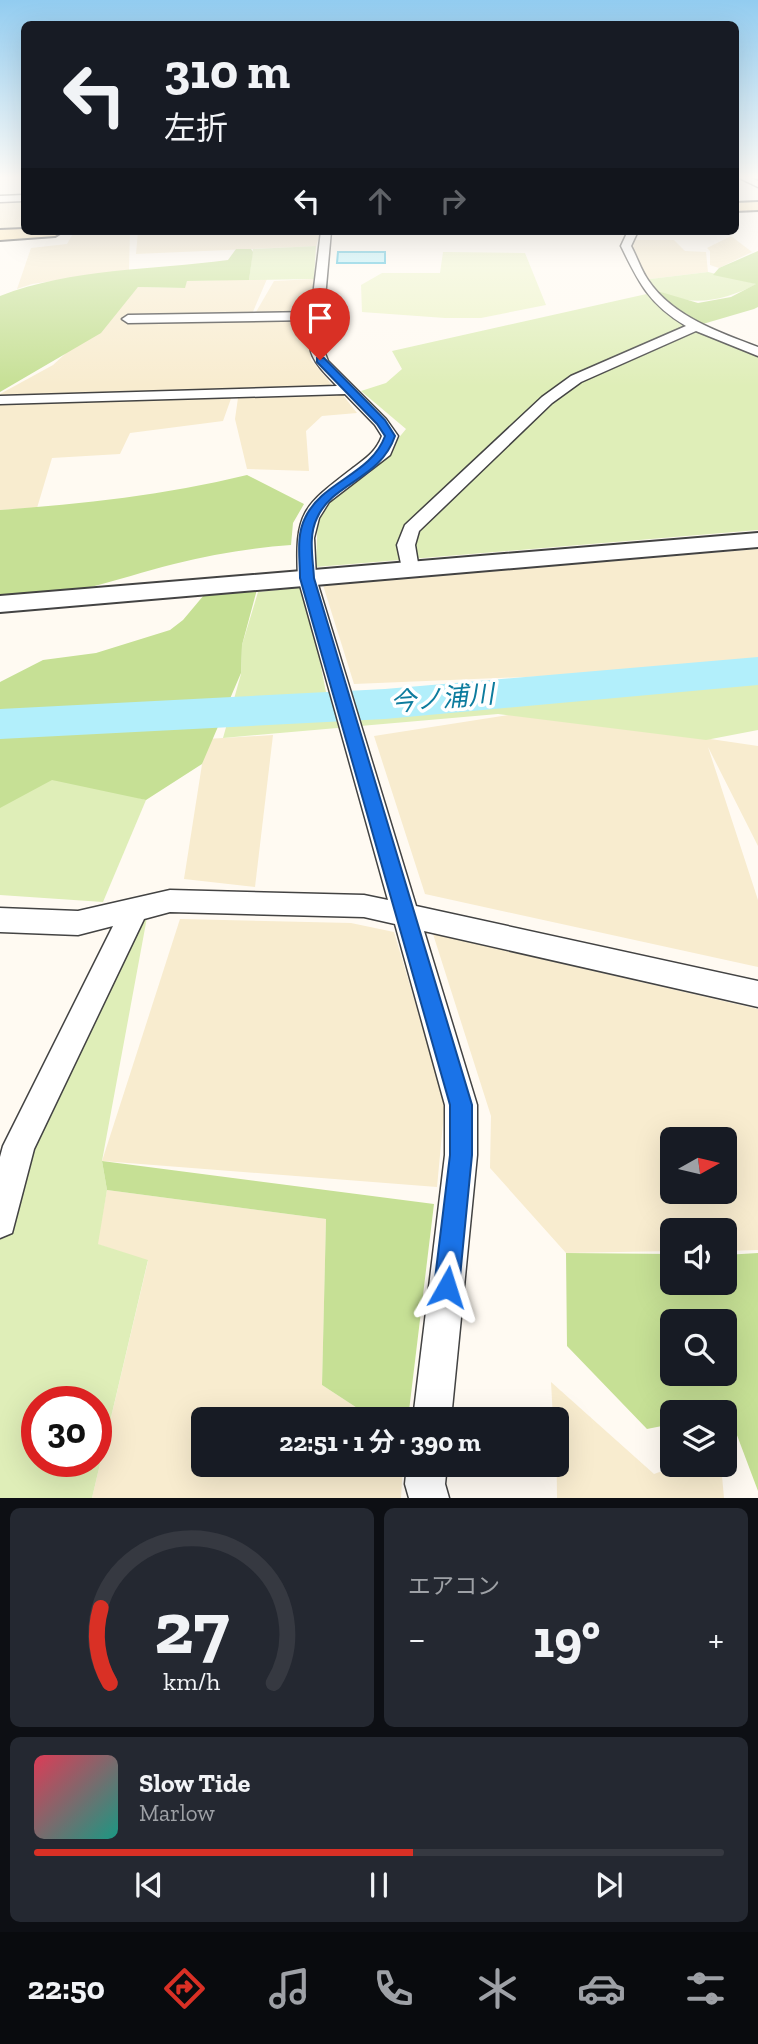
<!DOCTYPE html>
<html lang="ja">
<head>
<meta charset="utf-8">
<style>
  body { margin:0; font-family:"Zilla Slab","Noto Sans JP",serif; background:#242831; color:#f1f3f6; height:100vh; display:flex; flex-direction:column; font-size:26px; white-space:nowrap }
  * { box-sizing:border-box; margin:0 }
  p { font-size:23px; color:#9ea1a6 }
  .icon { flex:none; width:38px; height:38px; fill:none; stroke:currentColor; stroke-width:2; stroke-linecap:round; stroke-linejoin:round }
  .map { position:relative; height:1498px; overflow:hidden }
  .details { display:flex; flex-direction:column; gap:10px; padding:10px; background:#0d0f14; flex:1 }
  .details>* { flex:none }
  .top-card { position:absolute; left:21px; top:21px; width:718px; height:214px; border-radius:10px; box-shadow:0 7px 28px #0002; background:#171b24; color:#f1f3f6; overflow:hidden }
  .needle { width:46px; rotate:82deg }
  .controls { position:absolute; left:660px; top:1127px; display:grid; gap:14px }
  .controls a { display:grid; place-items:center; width:77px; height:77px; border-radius:10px; background:#171b24; box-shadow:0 7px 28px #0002; font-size:35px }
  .speed { position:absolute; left:21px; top:1386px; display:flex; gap:14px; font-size:35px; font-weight:700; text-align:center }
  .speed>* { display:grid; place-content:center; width:91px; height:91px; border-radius:50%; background:#171b24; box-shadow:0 7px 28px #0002; line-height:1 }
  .speed .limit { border:10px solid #d22; background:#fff; color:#111 }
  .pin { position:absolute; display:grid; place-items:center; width:60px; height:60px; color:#fff; margin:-72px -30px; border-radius:50% 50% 50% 0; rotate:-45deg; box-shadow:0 0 7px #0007 }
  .pin .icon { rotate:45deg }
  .me { position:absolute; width:77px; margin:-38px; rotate:6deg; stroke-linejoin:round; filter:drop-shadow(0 0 5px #0008) }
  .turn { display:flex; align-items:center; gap:24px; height:147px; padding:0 28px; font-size:32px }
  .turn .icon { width:91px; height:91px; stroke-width:2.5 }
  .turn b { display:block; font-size:49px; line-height:60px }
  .lanes { display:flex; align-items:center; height:66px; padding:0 28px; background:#0003; justify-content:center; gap:35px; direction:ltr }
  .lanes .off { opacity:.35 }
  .big { font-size:52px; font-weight:700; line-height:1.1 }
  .details .tile { flex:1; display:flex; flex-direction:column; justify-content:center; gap:10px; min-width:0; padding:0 24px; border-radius:10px; background:#242831 }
  .details .dial { align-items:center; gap:0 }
  .dial svg { height:182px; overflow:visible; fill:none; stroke:#363941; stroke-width:7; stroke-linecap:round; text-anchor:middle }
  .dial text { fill:#f1f3f6; stroke:none }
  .song { display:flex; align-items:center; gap:21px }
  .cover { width:84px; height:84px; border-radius:10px; background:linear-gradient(135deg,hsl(350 70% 55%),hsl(170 70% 35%)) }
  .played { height:7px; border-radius:4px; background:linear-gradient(90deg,#d93025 55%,#363941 55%) }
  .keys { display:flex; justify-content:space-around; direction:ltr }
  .heat { display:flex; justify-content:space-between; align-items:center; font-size:38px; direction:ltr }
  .details .tiles { flex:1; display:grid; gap:10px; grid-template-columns:1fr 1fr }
  .tile:last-child { grid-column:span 2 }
  .trip { position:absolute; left:191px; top:1407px; width:378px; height:70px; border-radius:10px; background:#171b24; box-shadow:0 7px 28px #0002; font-weight:700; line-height:70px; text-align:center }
  .dock { display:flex; height:112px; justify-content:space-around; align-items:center; background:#090b0e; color:#9ea1a6 }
  .dock .icon { width:49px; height:49px }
  .dock .selected { color:#d93025 }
  .dock b { font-size:32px; color:#f1f3f6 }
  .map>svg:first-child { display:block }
  .farmland { fill:#f8eccf; fill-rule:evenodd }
  .green { fill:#dfeeb8; fill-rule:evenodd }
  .forest { fill:#c6e095; fill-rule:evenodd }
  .pitch { fill:#eef4ca }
  .water { fill:#b2effb; stroke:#33b8d9; stroke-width:2 }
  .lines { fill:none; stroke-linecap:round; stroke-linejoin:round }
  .river { fill:#b2effb; fill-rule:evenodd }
  .minor-casing { stroke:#434343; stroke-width:3 }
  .tertiary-casing { stroke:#434343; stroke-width:4 }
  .secondary-casing { stroke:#323232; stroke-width:4 }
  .minor { fill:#fff; fill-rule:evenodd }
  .tertiary { fill:#fff; fill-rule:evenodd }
  .secondary { fill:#ffe5ad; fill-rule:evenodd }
  .route { fill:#1a73e8; stroke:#114b97; stroke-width:2 }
  .labels { text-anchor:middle; stroke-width:7; stroke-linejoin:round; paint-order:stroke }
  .water-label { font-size:26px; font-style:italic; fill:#0d7c9e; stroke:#fff }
</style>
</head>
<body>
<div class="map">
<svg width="758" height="1498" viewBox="0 0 758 1498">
  <rect width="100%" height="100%" fill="#fffaf2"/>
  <g class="farmland">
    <polygon points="24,198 24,231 0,233 0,199"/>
    <polygon points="130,231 129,270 32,284 17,289 31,248 67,244 74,232"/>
    <polygon points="138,231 321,231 316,246 136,254"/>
    <polygon points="731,236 752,252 719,268 710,265 710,251 707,248"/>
    <polygon points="635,240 674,240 685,251 706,252 708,272 642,280 628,249"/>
    <polygon points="267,279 252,314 256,312 274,281 314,279 306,322 311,360 333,386 233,393 223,421 130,433 120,454 52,458 37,508 0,510 0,394 53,365 138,287 184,288 187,281"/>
    <polygon points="342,394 357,413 322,416 306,431 309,471 247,469 235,419 238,398"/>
    <polygon points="758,549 758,661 620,673 354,684 323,585"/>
    <polygon points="527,712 758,746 758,846 708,747 758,900 758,967 425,894 374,736"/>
    <polygon points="273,735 255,887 184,879 206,739"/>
    <polygon points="180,919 351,923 394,932 445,1102 437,1187 102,1161"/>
    <path d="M 433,934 L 758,1009 L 758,1250 L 725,1251 L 724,1230 L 672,1230 L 672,1251 L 566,1253 L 490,1168 L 491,1116 ZM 672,1139 L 724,1139 L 724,1192 L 672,1192 Z"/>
    <polygon points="107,1190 326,1219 322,1385 374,1419 203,1419 203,1465 403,1465 401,1498 92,1498 148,1261 97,1244"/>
    <polygon points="551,1382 654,1474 679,1465 721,1465 724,1498 557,1498 556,1419 553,1419"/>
  </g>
  <g class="green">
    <polygon points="316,246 314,279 249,280 253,249"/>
    <path d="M 708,272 L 757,284 C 717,304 680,310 642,280 Z"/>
    <polygon points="651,293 693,328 758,356 758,530 316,567 318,507 370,473 406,429 361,391 386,383 402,369 392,351"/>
    <polygon points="305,587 329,707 620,673 758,661 758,730 706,740 498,714 223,738 241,674 242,645 258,592"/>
    <polygon points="55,775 146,800 103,902 0,895 0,806"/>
    <path d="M 148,912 L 102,1161 L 107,1190 L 98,1244 L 148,1260 L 92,1498 L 0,1498 L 0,1236 L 28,1129 ZM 37,1402 L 96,1402 L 96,1461 L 37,1461 Z"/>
  </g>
  <g class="forest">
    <path d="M 236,249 L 251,249 L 253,252 L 249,280 L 187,281 L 185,288 L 138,287 L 101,333 L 0,392 L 0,296 C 72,268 152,270 228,260 Z"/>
    <polygon points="758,251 758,307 754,309 696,326 679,316 654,290 698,303 731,297 756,284 713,275 719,268"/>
    <path d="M 247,475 L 304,504 L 293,523 L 291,545 C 251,548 212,554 174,564 C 116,579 60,599 0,604 L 0,510 C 83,504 166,495 247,475 Z"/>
    <polygon points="259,582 242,645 241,673 202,764 146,800 52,780 0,808 0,682 43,660 96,653 170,630 183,620 204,595"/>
    <polygon points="102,1161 434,1204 408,1419 374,1419 322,1385 326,1219 107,1190"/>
    <path d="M 566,1253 L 672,1254 L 672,1283 L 724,1283 L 725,1255 L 758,1253 L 758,1491 L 729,1414 L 672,1412 L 672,1424 L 647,1429 L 567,1346 ZM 724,1321 L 724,1374 L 672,1374 L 672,1321 Z"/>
  </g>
  <polygon class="pitch" points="443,252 525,253 546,305 481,318 445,318 362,312 361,285 382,273 440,273"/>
  <polygon class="water" points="338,252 385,252 385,263 337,263"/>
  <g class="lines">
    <polygon class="river" points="758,657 758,685 385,719 0,739 0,709 385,689"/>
    <defs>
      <g id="minor">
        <polygon points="737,177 749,177 758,181 758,187"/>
        <polygon points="24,195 24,201 0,202 0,196"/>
        <path d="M 321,231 L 331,231 L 321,343 L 328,361 L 386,419 L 398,436 L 390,455 L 329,502 L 319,518 L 314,538 L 316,578 L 416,906 L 758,981 L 758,1007 L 424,931 L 477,1105 L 477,1155 L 451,1419 L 413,1419 L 445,1155 L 445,1105 L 395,924 L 364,917 L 170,912 L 144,919 L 34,1149 L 12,1233 L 0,1238 L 0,1157 L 3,1146 L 113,926 L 78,935 L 0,932 L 0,908 L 78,911 L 170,890 L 364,895 L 388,900 L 298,578 C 295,512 302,507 353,468 C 366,458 376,452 382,436 L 375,425 L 345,394 L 0,404 L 0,396 L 337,386 C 313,361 306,355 310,320 L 128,323 L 122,319 L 128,315 L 311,312 Z"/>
        <path d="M 628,231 L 638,231 L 631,246 C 637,257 641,270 648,280 C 673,317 719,332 758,347 L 758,356 L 696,331 L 581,382 L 552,403 L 419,531 L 415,545 L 419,569 L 410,575 L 403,573 L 397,545 L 405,525 L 542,397 L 571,376 L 686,326 C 649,304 639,283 621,246 Z"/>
        <polygon points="407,1465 447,1465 445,1484 449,1498 409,1498 405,1484"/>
      </g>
      <polygon id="tertiary" points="758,533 758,547 0,612 0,596"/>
      <g id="secondary">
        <polygon points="758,202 758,210 735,211 735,203"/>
        <polygon points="24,229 24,231 63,231 55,236 0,240 0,230"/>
      </g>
    </defs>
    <use href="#minor" class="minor-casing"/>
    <use href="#tertiary" class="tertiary-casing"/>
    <use href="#secondary" class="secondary-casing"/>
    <use href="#minor" class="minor"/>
    <use href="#tertiary" class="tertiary"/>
    <use href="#secondary" class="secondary"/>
  </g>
  <linearGradient id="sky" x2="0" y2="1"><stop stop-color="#92ccf0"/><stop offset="0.46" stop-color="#fffdf9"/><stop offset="1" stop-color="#fffdf9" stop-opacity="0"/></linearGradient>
  <rect width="758" height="386" fill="url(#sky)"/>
  <path class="route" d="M 317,358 L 324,358 L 385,420 L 395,436 C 380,480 333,482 317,518 C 308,536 313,559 314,578 L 472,1105 L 472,1155 L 459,1287 L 456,1296 L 447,1300 L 438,1296 L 434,1287 L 450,1155 L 450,1105 L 300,578 C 300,558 296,536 305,518 C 322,481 371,475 385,436 L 377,424 L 317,362 Z"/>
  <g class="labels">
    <g class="water-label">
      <text transform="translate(442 698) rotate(-5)" y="9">今ノ浦川</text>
    </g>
  </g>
</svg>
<div class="controls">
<a><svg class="needle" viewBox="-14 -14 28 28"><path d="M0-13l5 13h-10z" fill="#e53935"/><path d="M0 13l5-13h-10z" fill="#9ea1a6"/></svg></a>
<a><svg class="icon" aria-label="sound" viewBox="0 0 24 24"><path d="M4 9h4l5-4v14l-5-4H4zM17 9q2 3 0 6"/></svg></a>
<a><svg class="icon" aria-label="search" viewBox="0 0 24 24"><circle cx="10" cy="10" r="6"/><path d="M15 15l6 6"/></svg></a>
<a><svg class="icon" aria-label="layers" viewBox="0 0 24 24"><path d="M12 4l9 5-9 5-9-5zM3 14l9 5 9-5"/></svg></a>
</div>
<div class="speed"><div class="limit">30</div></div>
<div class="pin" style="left:320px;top:360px;background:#d93025"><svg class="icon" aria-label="arrive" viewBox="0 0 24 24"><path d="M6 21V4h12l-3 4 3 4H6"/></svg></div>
<svg class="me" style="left:447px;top:1287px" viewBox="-20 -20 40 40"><path d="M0-17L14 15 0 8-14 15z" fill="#1a73e8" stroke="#fff" stroke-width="4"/></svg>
<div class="trip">22:51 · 1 分 · 390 m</div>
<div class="top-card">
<div class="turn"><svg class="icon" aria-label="left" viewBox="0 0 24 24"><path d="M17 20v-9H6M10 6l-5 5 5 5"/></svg><div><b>310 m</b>左折</div></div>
<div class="lanes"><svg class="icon" aria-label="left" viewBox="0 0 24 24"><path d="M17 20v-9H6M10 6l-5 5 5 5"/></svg><svg class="icon off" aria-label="ahead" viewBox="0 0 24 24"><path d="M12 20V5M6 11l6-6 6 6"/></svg><svg class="icon off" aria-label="right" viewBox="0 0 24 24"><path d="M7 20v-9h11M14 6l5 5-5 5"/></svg></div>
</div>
</div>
<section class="details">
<div class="tiles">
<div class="tile dial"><svg viewBox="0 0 100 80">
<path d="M14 69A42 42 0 1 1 86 69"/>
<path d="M14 69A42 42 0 0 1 10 36" stroke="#d93025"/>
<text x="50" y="56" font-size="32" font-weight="700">27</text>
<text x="50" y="72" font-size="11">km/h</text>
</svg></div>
<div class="tile"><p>エアコン</p>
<div class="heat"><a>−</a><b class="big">19°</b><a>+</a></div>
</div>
<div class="tile">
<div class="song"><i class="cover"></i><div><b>Slow Tide</b><p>Marlow</p></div></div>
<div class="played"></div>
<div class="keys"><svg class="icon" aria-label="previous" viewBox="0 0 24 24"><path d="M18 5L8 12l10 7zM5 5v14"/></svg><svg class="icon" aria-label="pause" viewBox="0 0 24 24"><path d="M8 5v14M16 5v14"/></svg><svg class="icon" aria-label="next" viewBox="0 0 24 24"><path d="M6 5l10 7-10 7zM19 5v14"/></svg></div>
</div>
</div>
</section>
<nav class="dock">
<b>22:50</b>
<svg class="icon selected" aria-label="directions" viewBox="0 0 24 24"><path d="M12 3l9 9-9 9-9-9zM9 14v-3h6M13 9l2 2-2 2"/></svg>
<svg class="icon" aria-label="music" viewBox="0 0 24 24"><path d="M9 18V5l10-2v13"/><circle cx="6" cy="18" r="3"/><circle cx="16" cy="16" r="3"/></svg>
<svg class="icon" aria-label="phone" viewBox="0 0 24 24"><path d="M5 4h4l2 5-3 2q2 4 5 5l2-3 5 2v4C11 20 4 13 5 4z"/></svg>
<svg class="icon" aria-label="climate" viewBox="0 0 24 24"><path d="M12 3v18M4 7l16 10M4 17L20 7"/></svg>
<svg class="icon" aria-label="car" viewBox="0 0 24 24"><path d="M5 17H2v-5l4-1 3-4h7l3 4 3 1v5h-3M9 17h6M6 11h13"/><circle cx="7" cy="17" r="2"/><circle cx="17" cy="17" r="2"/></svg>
<svg class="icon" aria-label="filters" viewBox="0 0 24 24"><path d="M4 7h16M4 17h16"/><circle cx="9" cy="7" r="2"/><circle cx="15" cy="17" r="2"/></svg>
</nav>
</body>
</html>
